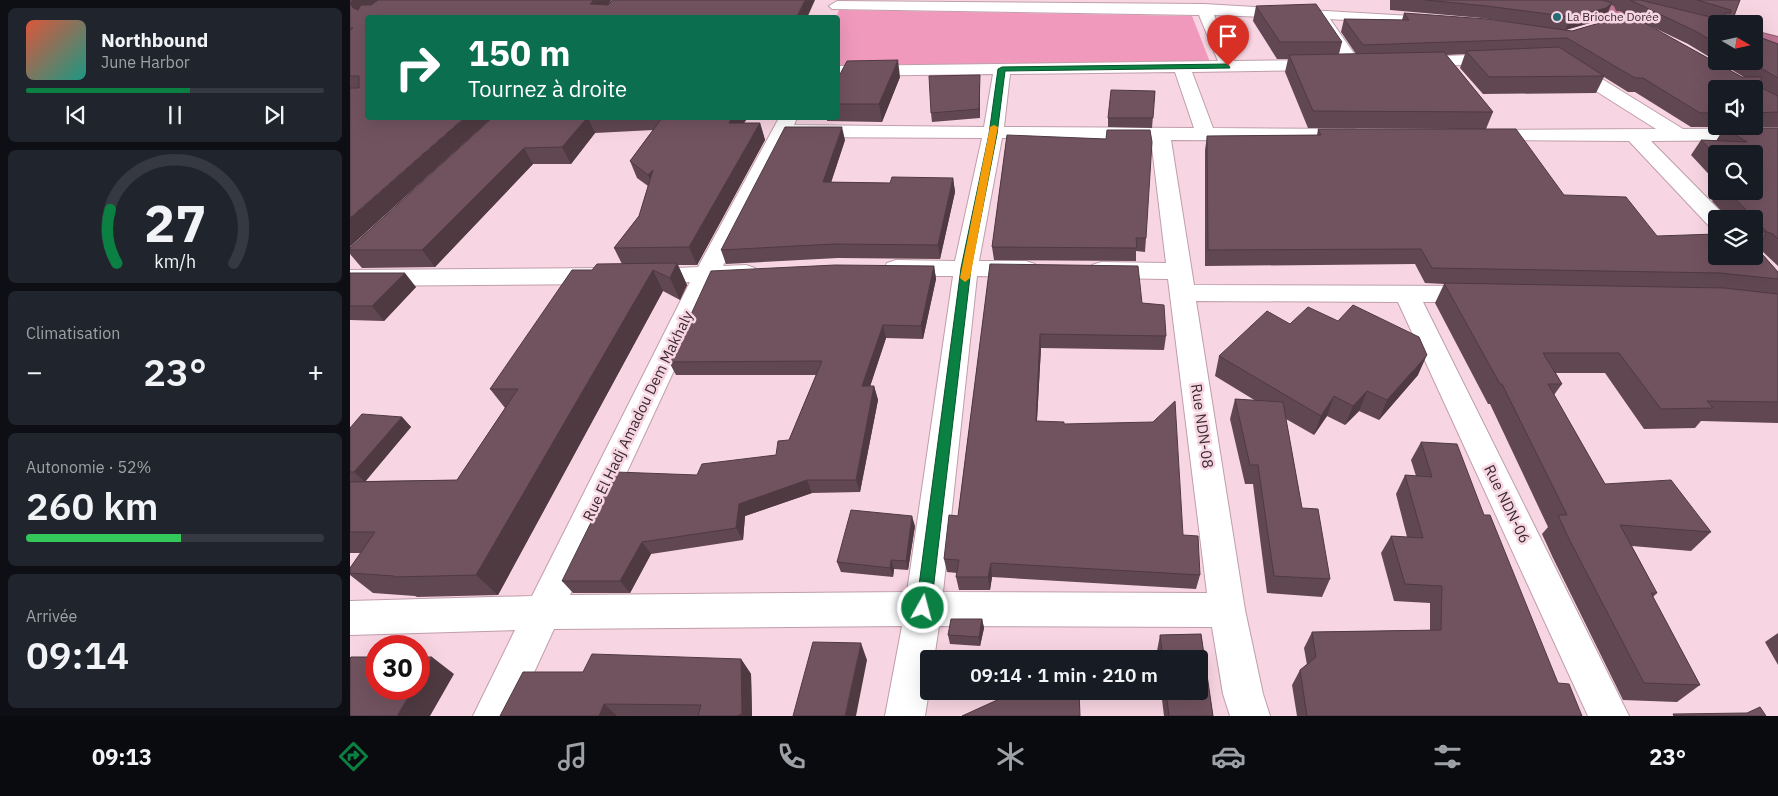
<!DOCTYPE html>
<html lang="fr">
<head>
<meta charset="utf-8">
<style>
  body { margin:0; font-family:"IBM Plex Sans",sans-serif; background:#20242c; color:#f1f3f6; height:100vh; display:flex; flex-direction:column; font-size:19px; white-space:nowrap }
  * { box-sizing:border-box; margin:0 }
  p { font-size:16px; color:#9ea1a6 }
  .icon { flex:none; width:28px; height:28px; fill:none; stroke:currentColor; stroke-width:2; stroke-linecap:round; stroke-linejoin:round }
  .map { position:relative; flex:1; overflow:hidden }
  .details { display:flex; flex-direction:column; gap:8px; padding:8px; background:#0d0f14; width:350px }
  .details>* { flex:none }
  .guide { position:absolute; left:15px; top:15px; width:475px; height:105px; border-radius:5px; box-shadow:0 5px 20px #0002; background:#0b6e4f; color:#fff; overflow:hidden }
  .needle { width:32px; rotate:99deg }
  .fabs { position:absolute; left:1358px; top:15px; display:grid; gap:10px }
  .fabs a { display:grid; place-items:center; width:55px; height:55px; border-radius:5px; background:#171b24; box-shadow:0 5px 20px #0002; font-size:25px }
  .speed { position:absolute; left:15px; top:635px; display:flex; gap:10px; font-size:25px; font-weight:700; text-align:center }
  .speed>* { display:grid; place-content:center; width:65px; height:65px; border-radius:50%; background:#171b24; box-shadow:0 5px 20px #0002; line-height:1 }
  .speed .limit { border:8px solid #d22; background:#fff; color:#111 }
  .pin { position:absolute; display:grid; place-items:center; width:42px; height:42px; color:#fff; margin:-51px -21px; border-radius:50% 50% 50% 0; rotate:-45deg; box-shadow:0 0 5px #0007 }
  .pin .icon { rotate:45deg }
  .me { position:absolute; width:55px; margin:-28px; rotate:7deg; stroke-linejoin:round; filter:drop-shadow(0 0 4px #0008) }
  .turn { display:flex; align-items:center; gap:18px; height:105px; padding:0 20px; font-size:22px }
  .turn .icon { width:65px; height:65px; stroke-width:2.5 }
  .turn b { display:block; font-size:35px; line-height:42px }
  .big { font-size:38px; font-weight:600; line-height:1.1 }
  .details .widget { flex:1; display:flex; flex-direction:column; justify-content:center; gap:8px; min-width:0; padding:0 18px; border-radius:8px; background:#20242c }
  .details .dial { align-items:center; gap:0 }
  .dial svg { height:130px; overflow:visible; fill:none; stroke:#363941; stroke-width:7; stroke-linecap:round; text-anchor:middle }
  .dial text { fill:#f1f3f6; stroke:none }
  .song { display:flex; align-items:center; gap:15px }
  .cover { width:60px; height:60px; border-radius:8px; background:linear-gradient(135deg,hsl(10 70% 55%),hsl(170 70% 35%)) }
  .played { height:5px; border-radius:2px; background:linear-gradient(90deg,#0b8043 55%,#363941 55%) }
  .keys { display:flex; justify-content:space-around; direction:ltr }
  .heat { display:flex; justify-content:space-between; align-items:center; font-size:28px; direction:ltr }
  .charge { height:8px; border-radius:4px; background:linear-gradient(90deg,#34c759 52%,#363941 0) }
  .trip { position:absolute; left:570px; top:650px; width:288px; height:50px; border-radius:5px; background:#171b24; box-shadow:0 5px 20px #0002; font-weight:600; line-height:50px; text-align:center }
  .menu { display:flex; height:80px; justify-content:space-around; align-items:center; background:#090b0e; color:#9ea1a6 }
  .menu .icon { width:35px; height:35px }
  .menu .selected { color:#0b8043 }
  .menu b { font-size:22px; color:#f1f3f6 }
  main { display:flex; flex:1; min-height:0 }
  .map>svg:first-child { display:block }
  .green { fill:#f099bc }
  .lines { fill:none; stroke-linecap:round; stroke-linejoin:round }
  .minor-casing { stroke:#bf9eaa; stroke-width:2 }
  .highway-casing { stroke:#8e5b70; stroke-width:2 }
  .minor { fill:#fff; fill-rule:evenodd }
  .highway { fill:#bc7492; fill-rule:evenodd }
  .wall { fill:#614752; fill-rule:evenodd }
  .shaded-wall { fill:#4f3a42 }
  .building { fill:#71535f; stroke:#4f3a42 }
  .route { fill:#0b8043; stroke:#07532c }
  .slow { fill:#f59e0b }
  .poi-dot { fill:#236e75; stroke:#f8d5e2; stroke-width:2 }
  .labels { text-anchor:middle; stroke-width:5; stroke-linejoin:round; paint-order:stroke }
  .far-poi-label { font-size:12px; fill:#392c31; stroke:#f8d5e2; text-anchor:start }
  .street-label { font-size:15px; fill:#392c31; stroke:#f8d5e2 }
</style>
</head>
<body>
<main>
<section class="details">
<div class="widget">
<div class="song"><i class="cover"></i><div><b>Northbound</b><p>June Harbor</p></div></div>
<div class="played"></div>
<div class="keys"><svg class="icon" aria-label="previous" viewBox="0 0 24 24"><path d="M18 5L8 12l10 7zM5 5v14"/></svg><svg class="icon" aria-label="pause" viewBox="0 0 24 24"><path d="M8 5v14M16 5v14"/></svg><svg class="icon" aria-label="next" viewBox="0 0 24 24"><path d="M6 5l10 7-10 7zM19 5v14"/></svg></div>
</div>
<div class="widget dial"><svg viewBox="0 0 100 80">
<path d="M14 69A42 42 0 1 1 86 69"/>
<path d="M14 69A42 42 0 0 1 10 36" stroke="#0b8043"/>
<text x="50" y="56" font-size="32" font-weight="700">27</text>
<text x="50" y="72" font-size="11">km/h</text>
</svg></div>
<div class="widget"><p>Climatisation</p>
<div class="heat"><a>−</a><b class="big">23°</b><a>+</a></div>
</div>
<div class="widget"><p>Autonomie · 52%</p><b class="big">260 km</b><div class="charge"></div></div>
<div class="widget"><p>Arrivée</p><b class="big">09:14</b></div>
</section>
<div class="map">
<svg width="1428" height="716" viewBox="0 0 1428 716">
  <rect width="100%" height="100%" fill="#f8d5e2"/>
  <polygon class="green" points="489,10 842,16 860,62 488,65 486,18"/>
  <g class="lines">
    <defs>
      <g id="minor">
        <path d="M 487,1 L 854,4 L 1096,18 L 1098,21 L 1096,24 L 1090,26 L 980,19 L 1012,65 L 1009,69 L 997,69 L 964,19 L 864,15 L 884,61 L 974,60 L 980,61 L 983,65 L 980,69 L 974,70 L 842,72 L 863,128 L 1004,129 L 1011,131 L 1014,135 L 1011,139 L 1004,141 L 821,140 L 844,285 L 1127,286 L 1136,288 L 1140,294 L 1136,300 L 1127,302 L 1073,302 L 1279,716 L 1238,716 L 1048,302 L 846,301 L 895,610 L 913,694 L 920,716 L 880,716 L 873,694 L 862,627 L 589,626 L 584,659 L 579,659 L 579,691 L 575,716 L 535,716 L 552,626 L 204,629 L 164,716 L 123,716 L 165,630 L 0,635 L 0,601 L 182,596 L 340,282 L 296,284 L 287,282 L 284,276 L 287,270 L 348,267 L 429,118 L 447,118 L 444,125 L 634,127 L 643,74 L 488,76 L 488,66 L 868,61 L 849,15 L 482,9 L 479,6 ZM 825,72 L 844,128 L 654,127 L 660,74 ZM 438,137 L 632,138 L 605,261 L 546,260 L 537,263 L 534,268 L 537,273 L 546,276 L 603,276 L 557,592 L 220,595 L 365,282 L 405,278 L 408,273 L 405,268 L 396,265 L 373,266 ZM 652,138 L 801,139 L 816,263 L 751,262 L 742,265 L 739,270 L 742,275 L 751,278 L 818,279 L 857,593 L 593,592 L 627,276 L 676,277 L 685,274 L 688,269 L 685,264 L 676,261 L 629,261 Z"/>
        <polygon points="1149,54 1155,55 1157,59 1155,63 1065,67 1059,66 1056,62 1059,58 1065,57"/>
        <polygon points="1217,60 1223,61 1333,129 1428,128 1428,140 1301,141 1374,215 1376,219 1366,219 1366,227 1358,225 1279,141 1127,140 1124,136 1127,132 1134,130 1306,129 1211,69 1208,65 1211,61"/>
        <polygon points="256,268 265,270 268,276 265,282 256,284 0,286 0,270"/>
      </g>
      <g id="highway">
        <path d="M 1267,0 L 1291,4 L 1305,12 L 1307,18 C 1297,32 1255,23 1249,8 L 1252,5 ZM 1267,10 L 1282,11 L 1290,15 L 1278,15 Z"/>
        <polygon points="1404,31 1428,37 1428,47 1404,41"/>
      </g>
    </defs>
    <use href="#minor" class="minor-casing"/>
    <use href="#highway" class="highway-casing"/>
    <use href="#minor" class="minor"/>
    <use href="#highway" class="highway"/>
  </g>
  <g class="wall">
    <polygon points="0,0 257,5 18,18 0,247"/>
    <path d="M 1040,0 L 1390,0 L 1381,24 L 1366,24 L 1366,61 L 1338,44 L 1292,22 L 1392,77 L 1394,77 L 1367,61 L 1404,61 L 1428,44 L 1428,127 L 1341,127 L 1285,92 L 1278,92 L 1254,77 L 1246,93 L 1133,94 L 1110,68 L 1115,54 L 1096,55 L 1143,112 L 1136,129 L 1214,195 L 1307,236 L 1404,256 L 1404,219 L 1379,219 L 1362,201 L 1369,191 L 1404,191 L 1366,154 L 1366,182 L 1341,155 L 1351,140 L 1366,141 L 1374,128 L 1428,128 L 1428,266 L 1411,250 L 1407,248 L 1428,272 L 1428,423 L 1351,421 L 1345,428 L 1294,429 L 1255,373 L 1206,373 L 1212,384 L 1204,395 L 1255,484 L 1361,532 L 1341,551 L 1282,546 L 1307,593 L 1303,597 L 1350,685 L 1327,702 L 1273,700 L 1203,558 L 1192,534 L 1198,527 L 1140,404 L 1138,404 L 1085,303 L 1094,284 L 1075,283 L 1065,264 L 855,266 L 855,150 L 857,136 L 967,135 L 968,129 L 1108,129 L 958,128 L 935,72 L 938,59 L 927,59 L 903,21 L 906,6 L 992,42 L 989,54 L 1006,54 L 991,32 L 994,19 L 1052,20 L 1054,13 L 1171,24 L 1132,18 L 1040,10 ZM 1261,5 L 1264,6 L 1266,11 L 1271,11 L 1274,13 L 1270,17 L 1222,31 L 1216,30 L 1250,20 L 1256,16 ZM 1366,89 L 1404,89 L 1404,126 L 1366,126 Z"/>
    <polygon points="550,77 532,122 477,121 477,118 488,118 488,78"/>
    <polygon points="630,84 630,118 582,122 581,113"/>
    <polygon points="805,91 802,128 758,127 758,118"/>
    <polygon points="142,118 395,118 396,120 394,123 410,123 415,140 347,265 328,265 337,285 330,300 313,291 148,595 67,597 65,596 23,593 0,575 0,568 11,553 0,553 0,428 52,417 61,427 15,481 107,480 155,408 140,389 242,270 272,264 264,248 289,216 298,186 287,178 280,161 303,130 245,133 221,164 183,164 85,267 12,268 0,254 0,248"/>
    <polygon points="657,135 796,238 795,252 786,251 786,261 644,260 642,247"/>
    <polygon points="495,140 481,182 540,183 603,178 605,192 590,259 488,258 376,264 371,250"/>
    <polygon points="640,264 792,303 816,336 814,350 691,348 687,421 714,424 833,535 850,575 846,589 642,577 640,590 609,590 606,577 607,573 597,572 594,559 608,516"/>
    <polygon points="584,266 586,279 573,339 536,338 520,386 524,386 528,400 510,492 462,493 395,516 393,540 301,554 280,593 223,593 212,581 347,475 426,455 439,440 466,375 326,375 319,362"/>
    <polygon points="0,273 66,287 34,321 0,320"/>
    <polygon points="940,324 1068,375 1029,420 1009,411 995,425 977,416 964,435 936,419 952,508 980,579 972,597 917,593 903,484 895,484 880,419 885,399 906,401 865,376 869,356"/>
    <polygon points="1071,442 1134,515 1208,683 1232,716 947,716 942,685 950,670 957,665 954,648 962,632 1080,630 1080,603 1044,601 1031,553 1041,536 1057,537 1046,494 1055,475 1066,476 1061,460"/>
    <polygon points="565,526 558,570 544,569 543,577 491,572 487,562"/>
    <polygon points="632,619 634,628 630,646 600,644 598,635"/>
    <polygon points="1428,633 1428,665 1415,642"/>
    <polygon points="851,634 863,716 814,716 811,691 849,691 849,659 808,659 807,651 810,635"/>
    <polygon points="391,659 401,674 402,716 150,716 233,672"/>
  </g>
  <g class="shaded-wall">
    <polygon points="3,0 32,0 9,17 0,3 0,2"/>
    <polygon points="243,0 262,0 247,18 240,4"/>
    <polygon points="455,0 465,0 457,18 446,18"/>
    <polygon points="1262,3 1256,16 1250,20 1215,30 1221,17"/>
    <polygon points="548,60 550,77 532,122 529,104"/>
    <polygon points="630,75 630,118 629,109"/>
    <polygon points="114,118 142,118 0,247 0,218"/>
    <polygon points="237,118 238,118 245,133 221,164 212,147"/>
    <polygon points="382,118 395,118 396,120 384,139 379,123"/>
    <polygon points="410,123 415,140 347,265 339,247"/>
    <polygon points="492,127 495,140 477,195 473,182"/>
    <polygon points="174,148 183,164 85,267 72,250"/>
    <polygon points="303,170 306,192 298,175"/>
    <polygon points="603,178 605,192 590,259 588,245"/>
    <polygon points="327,263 337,285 330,300 320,278"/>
    <polygon points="584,266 586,279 573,339 571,326"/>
    <polygon points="303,270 313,291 148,595 126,575"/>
    <polygon points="55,273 66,287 34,321 22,306"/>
    <polygon points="533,325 536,338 516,399 512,386"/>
    <polygon points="690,334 691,348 686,436 686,421"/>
    <polygon points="1077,355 1068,375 1029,420 1037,400"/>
    <polygon points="524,386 528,400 510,492 506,480"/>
    <polygon points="1017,391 1009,411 995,425 1003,406"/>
    <polygon points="984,396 977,416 964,435 971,416"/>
    <polygon points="52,417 61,427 15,482 4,472"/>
    <polygon points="457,480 462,493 395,516 393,540 386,528 389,504"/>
    <polygon points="562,516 565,526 558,570 556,561"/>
    <polygon points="292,542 301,554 280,593 270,581"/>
    <polygon points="541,560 544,569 543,577 540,568"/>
    <polygon points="641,563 642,577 640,590 638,577"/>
    <polygon points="632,619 634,628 630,646 629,637"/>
    <polygon points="511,643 517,660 506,716 495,716"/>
    <polygon points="82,657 104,674 80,716 47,716 63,689 69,689 69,680"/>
    <polygon points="391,659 401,674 402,716 387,716"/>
    <polygon points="254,704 267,716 249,716"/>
  </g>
  <g class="building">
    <polygon points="28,0 243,0 240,4 258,5 263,0 455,0 446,18 18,18 18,118 114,118 0,218 0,88 9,88 9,76 0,76 0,30 3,28 0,28 0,3 3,8 8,10 11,5 21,5"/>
    <polygon points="1075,0 1252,0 1262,3 1256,8 1221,17 1137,6"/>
    <polygon points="1280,0 1290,0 1373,20 1375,13 1381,13 1381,10 1347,0 1390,0 1381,24 1366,24 1366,43 1345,31"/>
    <polygon points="966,4 992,42 930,42 906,6"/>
    <polygon points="1275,12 1392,77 1411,77 1412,88 1428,96 1428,112 1404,113 1404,89 1366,89 1366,113 1350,113 1293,78 1285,78 1217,38 1013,45 994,19 1059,20 1054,13 1137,19 1222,31 1270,17"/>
    <polygon points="1404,35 1428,44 1428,78 1399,61 1404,61"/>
    <polygon points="1209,47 1254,76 1139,77 1116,51"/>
    <polygon points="1094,52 1143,112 963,111 939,55"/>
    <polygon points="548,60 529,104 488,104 488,78 497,61"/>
    <polygon points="630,75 629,109 581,113 579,76"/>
    <polygon points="761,90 805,91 803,118 758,118"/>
    <polygon points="142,118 237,118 212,147 174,148 72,250 0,250 0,248"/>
    <polygon points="312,118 382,118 379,123 410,123 339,247 264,248 289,216 303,170 298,175 280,161"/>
    <polygon points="435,127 492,127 473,182 540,183 542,177 603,178 588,245 484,244 371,250"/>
    <polygon points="1374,128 1428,128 1428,239 1423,234 1417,232 1378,191 1404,191 1404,154 1366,154 1366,156 1351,140 1397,142"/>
    <polygon points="968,129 1166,129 1214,195 1276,197 1307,236 1366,234 1366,256 1404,256 1404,245 1428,272 1428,279 1370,273 1082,268 1071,249 858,250 857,136 971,135"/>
    <polygon points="757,130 800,130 802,142 796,238 786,238 787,248 642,247 657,135 756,139"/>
    <polygon points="1404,232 1416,232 1414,239 1404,239"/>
    <polygon points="327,263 320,278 303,270 126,575 43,577 44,576 0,573 0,568 25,532 0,532 0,482 107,480 168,389 140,389 222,270 242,270 247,264"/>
    <polygon points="640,264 788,266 792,303 814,305 816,336 690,334 686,421 714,422 714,424 803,422 825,401 833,535 848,536 850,575 641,563 638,577 606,577 609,560 594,559 599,515 608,516"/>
    <polygon points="485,265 584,266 571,326 533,325 512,386 524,386 506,480 457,480 389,504 386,528 292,542 270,581 212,581 266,472 347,475 352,464 426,455 428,441 439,440 472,361 319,362 361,271"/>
    <polygon points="0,273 55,273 22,306 0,306"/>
    <polygon points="1094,283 1374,288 1428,294 1428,402 1357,401 1363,408 1311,409 1269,353 1193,353 1212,384 1198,384 1255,484 1321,480 1361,532 1270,525 1307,593 1301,593 1350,685 1294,683 1219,539 1208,515 1217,515 1152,384 1150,384"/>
    <polygon points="1003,305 1069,337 1077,355 1037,400 1017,391 1003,406 984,396 971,416 869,356 917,311 940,324 958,307 988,321"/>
    <polygon points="885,399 933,402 952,508 968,509 980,579 924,576 908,465 900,465"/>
    <polygon points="12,414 52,417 4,472 0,472 0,428"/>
    <polygon points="1071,442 1107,444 1134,515 1140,515 1208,683 1219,684 1232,716 957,716 950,670 966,657 962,632 1091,630 1092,586 1055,584 1041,536 1073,538 1055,475 1082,477"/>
    <polygon points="501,510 562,516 556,561 541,560 540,568 487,562"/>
    <polygon points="601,619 632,619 629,637 598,635"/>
    <polygon points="851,634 863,716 819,716 816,691 849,691 849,659 813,659 810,635"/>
    <polygon points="463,642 511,643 495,716 443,716"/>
    <polygon points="242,654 391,659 392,714 387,716 348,716 351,705 254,704 249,716 150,716 173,672 233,672"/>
    <polygon points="1,657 26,657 26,689 63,689 47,716 0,716 0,658"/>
    <polygon points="69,657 82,657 69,680"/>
    <polygon points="667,691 729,691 730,716 612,716"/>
    <polygon points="1410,707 1416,716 1324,716 1323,714 1397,713"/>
  </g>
  <polygon class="route" points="878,64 880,68 655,71 647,134 621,268 581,608 579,613 573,615 568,613 566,608 611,268 639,134 648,69 652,67"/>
  <polygon class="slow" points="644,125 648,127 620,278 615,282 610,278 640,127"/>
  <circle class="poi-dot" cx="1207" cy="17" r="5"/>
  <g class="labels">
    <g class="far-poi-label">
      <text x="1217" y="21">La Brioche Dorée</text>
    </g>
    <g class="street-label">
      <text transform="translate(288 416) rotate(-64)" y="5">Rue El Hadj Amadou Dem Makhaly</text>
      <text transform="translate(852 426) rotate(82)" y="5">Rue NDN-08</text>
      <text transform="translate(1157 504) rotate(64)" y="5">Rue NDN-06</text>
    </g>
  </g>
</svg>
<div class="fabs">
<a><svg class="needle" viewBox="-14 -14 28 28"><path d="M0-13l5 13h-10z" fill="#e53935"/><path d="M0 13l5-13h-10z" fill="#9ea1a6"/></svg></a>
<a><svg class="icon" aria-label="sound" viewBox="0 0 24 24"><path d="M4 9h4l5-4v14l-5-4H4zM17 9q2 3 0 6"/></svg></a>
<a><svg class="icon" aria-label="search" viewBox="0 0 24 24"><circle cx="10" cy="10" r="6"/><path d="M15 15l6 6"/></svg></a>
<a><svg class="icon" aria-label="layers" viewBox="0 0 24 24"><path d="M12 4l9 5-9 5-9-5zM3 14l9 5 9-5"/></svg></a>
</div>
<div class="speed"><div class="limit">30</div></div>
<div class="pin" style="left:878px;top:66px;background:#d93025"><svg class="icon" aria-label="arrive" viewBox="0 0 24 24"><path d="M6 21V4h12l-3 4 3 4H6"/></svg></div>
<svg class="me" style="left:573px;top:608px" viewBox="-20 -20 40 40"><circle r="17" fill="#0b8043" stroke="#fff" stroke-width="3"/><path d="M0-11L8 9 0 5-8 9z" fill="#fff"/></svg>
<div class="trip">09:14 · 1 min · 210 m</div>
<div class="guide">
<div class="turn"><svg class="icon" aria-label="right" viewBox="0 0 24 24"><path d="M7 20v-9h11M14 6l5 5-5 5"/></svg><div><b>150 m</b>Tournez à droite</div></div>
</div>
</div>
</main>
<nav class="menu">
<b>09:13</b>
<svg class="icon selected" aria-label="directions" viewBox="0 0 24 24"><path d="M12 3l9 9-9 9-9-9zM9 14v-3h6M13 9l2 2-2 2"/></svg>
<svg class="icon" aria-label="music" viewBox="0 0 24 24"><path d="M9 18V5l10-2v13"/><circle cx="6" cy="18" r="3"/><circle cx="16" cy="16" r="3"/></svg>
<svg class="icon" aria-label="phone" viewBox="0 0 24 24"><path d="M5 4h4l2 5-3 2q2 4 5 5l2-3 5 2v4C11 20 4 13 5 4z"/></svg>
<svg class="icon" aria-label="climate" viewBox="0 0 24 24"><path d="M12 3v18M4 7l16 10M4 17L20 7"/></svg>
<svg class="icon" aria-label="car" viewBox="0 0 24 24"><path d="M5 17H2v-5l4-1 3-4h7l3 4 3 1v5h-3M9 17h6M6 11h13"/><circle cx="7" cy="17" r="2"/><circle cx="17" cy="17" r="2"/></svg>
<svg class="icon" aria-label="filters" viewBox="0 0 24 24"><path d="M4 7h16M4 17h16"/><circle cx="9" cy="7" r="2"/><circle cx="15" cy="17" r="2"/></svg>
<b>23°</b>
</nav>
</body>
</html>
